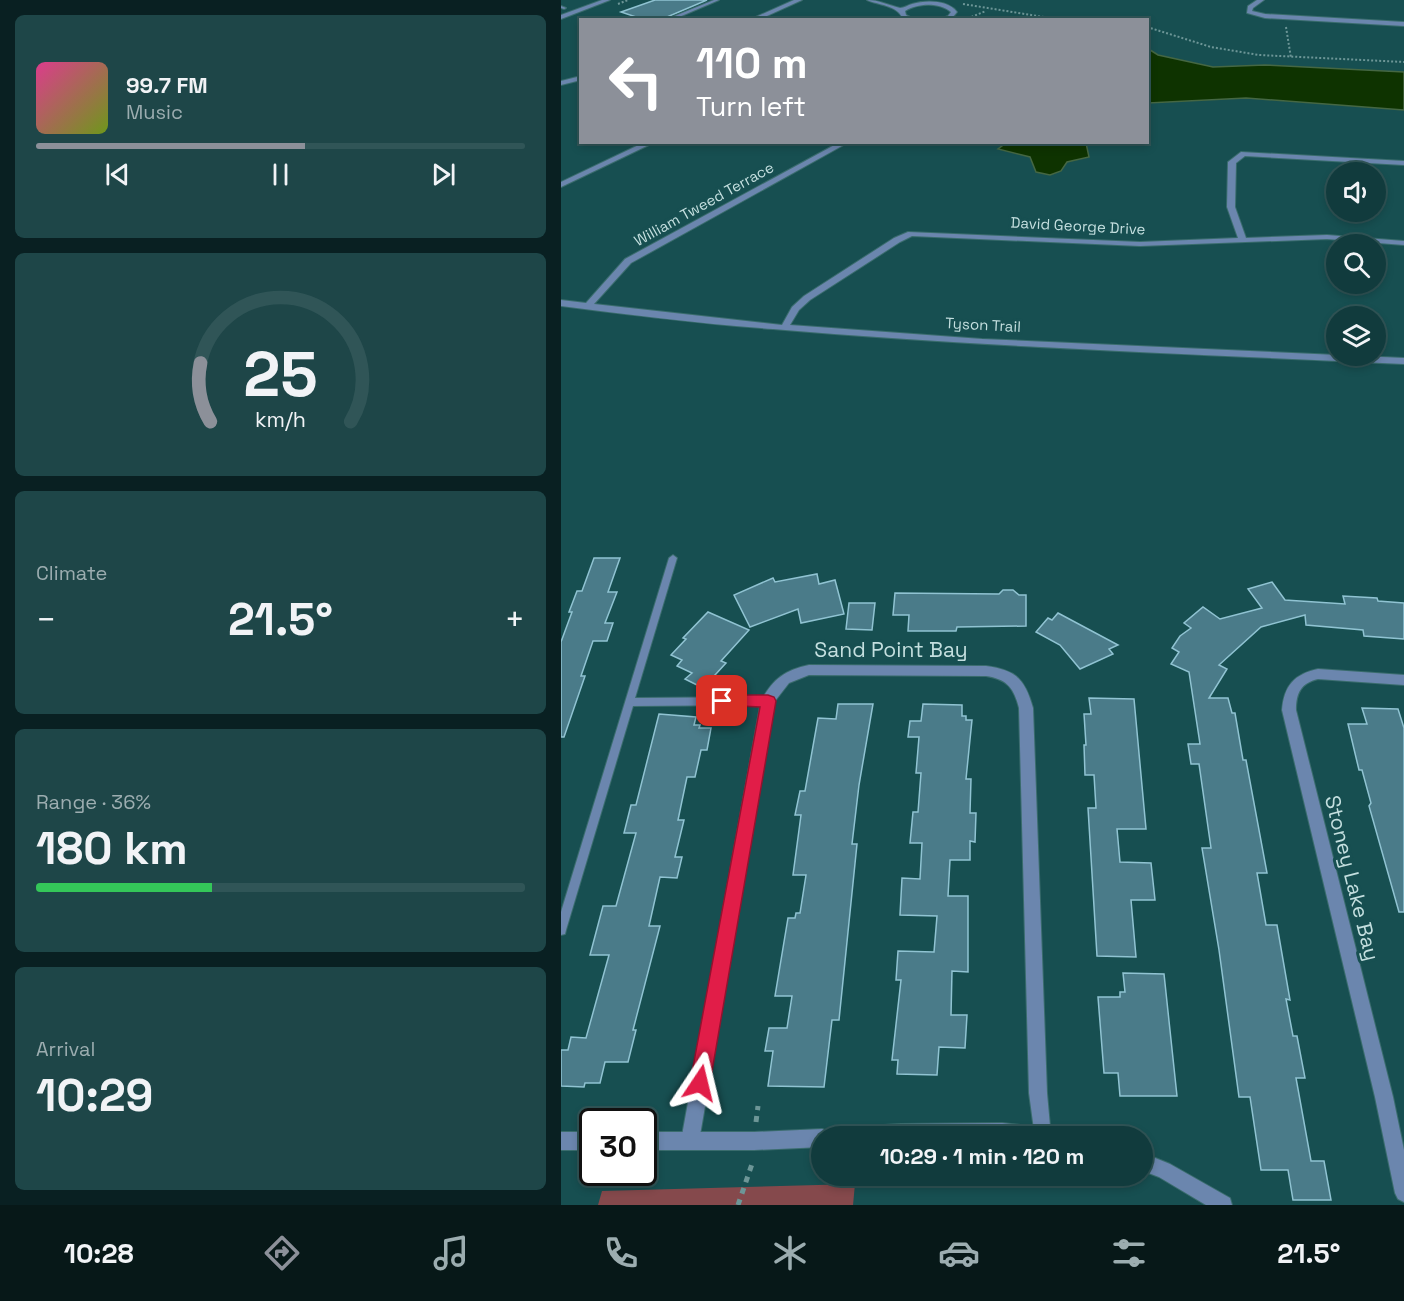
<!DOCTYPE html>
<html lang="en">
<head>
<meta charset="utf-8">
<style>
  body { margin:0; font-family:"Space Grotesk",sans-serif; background:#1e4648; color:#f1f3f6; height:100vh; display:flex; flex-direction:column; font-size:22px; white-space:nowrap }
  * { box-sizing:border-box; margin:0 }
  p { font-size:20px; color:#9cadb0 }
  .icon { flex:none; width:33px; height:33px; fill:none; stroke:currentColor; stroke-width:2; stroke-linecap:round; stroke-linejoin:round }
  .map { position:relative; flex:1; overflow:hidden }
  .details { display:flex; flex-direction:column; gap:15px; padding:15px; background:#092022; width:561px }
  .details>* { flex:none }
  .guide { position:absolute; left:18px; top:18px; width:570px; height:126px; border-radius:0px; box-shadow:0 3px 9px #0003,0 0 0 2px #305557; background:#8c9099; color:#fff; overflow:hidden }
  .controls { position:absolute; left:765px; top:162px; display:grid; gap:12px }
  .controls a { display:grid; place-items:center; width:60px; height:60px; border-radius:50%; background:#113b3d; box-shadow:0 3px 9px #0003,0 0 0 2px #305557; font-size:30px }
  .speed { position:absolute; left:18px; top:1108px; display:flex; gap:12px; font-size:30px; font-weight:700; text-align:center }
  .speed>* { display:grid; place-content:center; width:78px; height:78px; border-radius:50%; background:#113b3d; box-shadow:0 3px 9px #0003,0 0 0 2px #305557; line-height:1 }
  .speed .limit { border:3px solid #111; border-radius:9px; background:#fff; color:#111 }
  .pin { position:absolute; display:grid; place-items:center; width:51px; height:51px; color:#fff; margin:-26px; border-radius:12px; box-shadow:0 3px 9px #0006 }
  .me { position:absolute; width:66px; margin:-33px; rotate:10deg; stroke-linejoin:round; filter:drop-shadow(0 0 4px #0008) }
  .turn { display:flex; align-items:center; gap:21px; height:126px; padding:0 18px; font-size:27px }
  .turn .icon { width:78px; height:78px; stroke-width:2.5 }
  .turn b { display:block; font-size:42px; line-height:51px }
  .big { font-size:45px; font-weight:600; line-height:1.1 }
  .details .tile { flex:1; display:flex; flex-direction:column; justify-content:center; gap:9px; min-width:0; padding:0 21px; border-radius:9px; background:#1e4648 }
  .details .dial { align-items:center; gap:0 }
  .dial svg { height:156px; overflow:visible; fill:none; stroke:#305557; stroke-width:7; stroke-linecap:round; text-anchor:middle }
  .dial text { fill:#f1f3f6; stroke:none }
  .song { display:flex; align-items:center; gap:18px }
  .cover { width:72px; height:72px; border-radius:9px; background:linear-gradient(135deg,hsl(330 70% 55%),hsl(80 70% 35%)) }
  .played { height:6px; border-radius:3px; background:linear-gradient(90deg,#8c9099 55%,#305557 55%) }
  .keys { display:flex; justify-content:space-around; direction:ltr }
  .heat { display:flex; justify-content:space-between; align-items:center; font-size:33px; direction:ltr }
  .charge { height:9px; border-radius:4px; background:linear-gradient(90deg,#34c759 36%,#305557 0) }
  .trip { position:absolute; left:250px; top:1126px; width:342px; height:60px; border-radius:30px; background:#113b3d; box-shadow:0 3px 9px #0003,0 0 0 2px #305557; font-weight:600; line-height:60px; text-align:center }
  .menu { display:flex; height:96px; justify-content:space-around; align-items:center; background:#071818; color:#9cadb0 }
  .menu .icon { width:42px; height:42px }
  .menu .active { color:#8c9099 }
  .menu b { font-size:27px; color:#f1f3f6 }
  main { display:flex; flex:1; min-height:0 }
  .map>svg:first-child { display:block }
  .green { fill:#85494c }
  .water { fill:#0e3300; stroke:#456743; stroke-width:1.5 }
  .building { fill:#4a7b89; stroke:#90c3d2; stroke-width:1.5 }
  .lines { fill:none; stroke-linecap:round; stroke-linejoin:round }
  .service-casing { stroke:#3a6c6d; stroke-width:2 }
  .minor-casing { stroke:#3a6c6d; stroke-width:2 }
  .tertiary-casing { stroke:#3a6c6d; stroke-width:2 }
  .path-far1 { stroke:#6d9697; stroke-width:2; stroke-dasharray:2 2; stroke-linecap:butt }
  .path { stroke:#6d9697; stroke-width:5; stroke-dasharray:6 6; stroke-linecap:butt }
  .service { fill:#6b86ae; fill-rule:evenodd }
  .minor { fill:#6b86ae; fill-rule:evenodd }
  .tertiary { fill:#6b86ae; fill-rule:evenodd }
  .route { fill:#e11d48; stroke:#92132f; stroke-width:1.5 }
  .labels { text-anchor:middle; stroke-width:6; stroke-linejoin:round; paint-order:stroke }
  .far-street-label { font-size:15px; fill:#c4dfdf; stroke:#174f51 }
  .near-street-label { font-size:21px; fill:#c4dfdf; stroke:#174f51 }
</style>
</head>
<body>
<main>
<section class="details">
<div class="tile">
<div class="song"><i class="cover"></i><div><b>99.7 FM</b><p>Music</p></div></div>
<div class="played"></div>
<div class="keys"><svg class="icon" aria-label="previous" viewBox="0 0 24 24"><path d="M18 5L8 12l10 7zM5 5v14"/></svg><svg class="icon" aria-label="pause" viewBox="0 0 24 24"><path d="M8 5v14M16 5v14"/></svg><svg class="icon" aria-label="next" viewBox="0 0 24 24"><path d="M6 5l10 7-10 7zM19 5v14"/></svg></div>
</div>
<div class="tile dial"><svg viewBox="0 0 100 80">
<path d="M14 69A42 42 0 1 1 86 69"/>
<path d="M14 69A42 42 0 0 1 9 39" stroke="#8c9099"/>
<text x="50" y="56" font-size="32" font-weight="700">25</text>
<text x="50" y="72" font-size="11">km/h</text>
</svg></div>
<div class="tile"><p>Climate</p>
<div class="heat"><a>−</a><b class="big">21.5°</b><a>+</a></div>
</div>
<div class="tile"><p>Range · 36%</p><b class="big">180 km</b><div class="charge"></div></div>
<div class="tile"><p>Arrival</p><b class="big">10:29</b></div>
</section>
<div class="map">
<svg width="843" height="1205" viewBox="0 0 843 1205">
  <rect width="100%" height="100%" fill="#174f51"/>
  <polygon class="green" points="294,1184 292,1205 37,1205 41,1191"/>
  <g class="water">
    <polygon points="586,48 597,55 652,67 704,65 843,72 843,110 685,98 587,103"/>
    <polygon points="445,143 525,143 528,157 506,162 500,171 489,175 475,172 469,157 437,149"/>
  </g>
  <g class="building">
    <polygon points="94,0 146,0 99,20 84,20 60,12"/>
    <polygon points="33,558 59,558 47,592 56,592 44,623 52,623 46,641 32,641 20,676 24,676 3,737 0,737 0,642 11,612 8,612 16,591 21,591"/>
    <polygon points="256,574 258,584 274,580 283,614 240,623 237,609 189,627 173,595 212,578 214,582"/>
    <polygon points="711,582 724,600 784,604 782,596 816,598 817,601 843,603 843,639 803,636 802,630 745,625 744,615 700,627 658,665 666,669 648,698 667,698 671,713 674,713 682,760 685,760 706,873 696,873 705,925 716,925 729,1000 725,999 732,1036 736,1036 744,1078 735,1078 750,1161 763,1161 770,1200 732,1200 727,1170 700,1170 689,1097 678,1097 658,950 641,848 650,848 638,764 630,764 627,744 639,744 628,672 610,664 618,652 611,648 619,636 630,628 623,623 642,607 659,619 701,608 687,589"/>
    <polygon points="442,590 452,590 458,595 465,595 465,626 396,627 395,631 347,631 348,615 332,615 334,593 438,594"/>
    <polygon points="288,603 314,603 311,630 285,629"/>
    <polygon points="147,612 188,630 160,661 165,663 142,688 124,679 131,673 116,666 121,660 110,655 125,639 122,638"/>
    <polygon points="497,613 557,645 548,649 552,654 519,669 499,645 475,632 487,618 491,620"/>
    <polygon points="528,698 573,699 585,829 556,829 559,862 590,863 594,900 570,900 575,957 536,956 527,808 535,808 533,775 524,775 523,745 525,745 523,714 530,714"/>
    <polygon points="277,704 312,704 298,785 291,844 296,844 278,1020 271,1020 263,1087 207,1086 212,1051 204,1051 208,1028 226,1028 231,996 214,996 227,918 234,918 235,913 239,913 245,875 232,875 240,815 234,815 239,791 244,791 257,718 275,719"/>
    <polygon points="362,704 401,705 401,716 405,716 405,720 411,720 405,779 410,779 409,813 415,813 414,842 409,841 409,860 389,860 387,896 407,896 407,972 391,971 390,1015 406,1015 404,1048 378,1047 376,1075 336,1074 337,1060 331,1060 340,980 335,980 337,951 373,952 376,916 339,915 341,878 359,879 361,843 349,843 352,812 357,812 360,773 355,773 358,737 347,737 349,721 360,721"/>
    <polygon points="801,708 837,709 843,728 843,912 838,912 808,806 810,803 801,770 798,770 787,724 806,724"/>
    <polygon points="98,714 135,717 133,725 139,725 138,728 150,728 146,750 140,750 134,777 126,777 117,820 123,820 114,857 121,857 116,878 99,877 88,926 99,926 72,1030 75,1030 67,1062 44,1062 39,1083 24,1083 23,1087 0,1086 0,1050 7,1050 10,1037 25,1038 48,955 29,955 42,906 55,906 75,833 63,833 70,805 75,805"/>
    <polygon points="562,973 603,974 616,1096 559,1096 557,1073 543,1073 537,997 559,997 559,992 564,992"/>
  </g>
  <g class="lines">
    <defs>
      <g id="service">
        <polygon points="153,0 158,0 111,20 104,20"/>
        <polygon points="0,6 5,8 3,9 0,8"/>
        <polygon points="112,555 116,558 74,698 207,697 210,698 211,701 210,704 207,705 72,706 5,930 4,934 0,935 0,912 108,558"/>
      </g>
      <g id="minor">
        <polygon points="233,0 241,0 197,20 188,20"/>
        <path d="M 306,0 C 318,0 327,5 339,8 C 343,8 347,5 351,4 C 365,0 387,0 396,12 L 391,18 L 377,20 L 387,16 L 390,12 C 378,2 357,3 344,11 L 345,15 L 355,20 L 341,17 C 335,5 317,5 306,0 Z"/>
        <polygon points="696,0 703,0 692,8 691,11 704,14 843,22 843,26 704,18 686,13 687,6"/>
        <polygon points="20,76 20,80 0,85 0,81"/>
        <polygon points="84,142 94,142 0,187 0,182"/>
        <path d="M 279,142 L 288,142 L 70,263 L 33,304 L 221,325 L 231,307 L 243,296 L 333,238 L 347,232 L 579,242 L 677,238 L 666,207 L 667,162 L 680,152 L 843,161 L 843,165 L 684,156 L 675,163 L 674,207 L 685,238 L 766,235 L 843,241 L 843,245 L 766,239 L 579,246 L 351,236 L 339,242 L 249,300 L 238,310 L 229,325 L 421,339 L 843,358 L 843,364 C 633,354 422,347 212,329 C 141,324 71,315 0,306 L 0,300 L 25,303 L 64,259 Z"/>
        <path d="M 248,665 L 425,666 C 455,670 464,679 472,708 L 486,1093 L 490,1137 L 474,1137 L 468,1093 L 458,708 C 453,688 446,679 425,676 L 248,675 L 228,683 L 214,701 L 138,1141 L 135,1147 L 129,1150 L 123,1147 L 120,1141 L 200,701 C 212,679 224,670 248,665 Z"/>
        <path d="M 757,669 L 843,675 L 843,685 L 757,679 C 740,683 735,693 735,710 L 832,1097 L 843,1150 L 843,1202 L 837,1199 L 834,1193 L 814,1097 L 721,710 C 723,686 733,674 757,669 Z"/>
      </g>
      <g id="tertiary">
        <polygon points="41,0 49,0 0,19 0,15"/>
        <polygon points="441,1123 487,1128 493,1131 496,1137 261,1137 261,1147 193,1150 82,1150 82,1132 193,1132 261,1129 266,1131 272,1128 340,1124"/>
        <rect x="0" y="1132" width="32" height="18"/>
        <polygon points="582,1153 609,1164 669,1198 671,1205 645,1205 598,1177 582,1171"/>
      </g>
    </defs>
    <use href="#service" class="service-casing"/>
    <use href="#minor" class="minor-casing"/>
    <use href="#tertiary" class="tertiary-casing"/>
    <g class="path-far1">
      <polyline points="57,4 67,0"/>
      <polyline points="402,4 501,20"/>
      <polyline points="403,20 425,11"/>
      <polyline points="586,27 650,47 698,55 843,62"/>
      <polyline points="725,27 730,58"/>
    </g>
    <g class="path">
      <polyline points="195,1122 197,1106"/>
      <polyline points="177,1205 191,1164"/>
    </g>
    <use href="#service" class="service"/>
    <use href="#minor" class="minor"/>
    <use href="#tertiary" class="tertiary"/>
  </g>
  <polygon class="route" points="161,695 207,695 213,697 215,701 149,1083 146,1090 139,1093 132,1090 129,1083 199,707 156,705 154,701 156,697"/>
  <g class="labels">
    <g class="far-street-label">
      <text transform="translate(143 204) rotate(-29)" y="5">William Tweed Terrace</text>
      <text transform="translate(517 226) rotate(3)" y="5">David George Drive</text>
      <text transform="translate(422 325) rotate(3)" y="5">Tyson Trail</text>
    </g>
    <g class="near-street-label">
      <text x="330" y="657">Sand Point Bay</text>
      <text transform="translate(791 878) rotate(76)" y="7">Stoney Lake Bay</text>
    </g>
  </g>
</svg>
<div class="controls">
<a><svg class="icon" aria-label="sound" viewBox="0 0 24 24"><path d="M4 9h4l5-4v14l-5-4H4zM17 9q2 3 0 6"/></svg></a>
<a><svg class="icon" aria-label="search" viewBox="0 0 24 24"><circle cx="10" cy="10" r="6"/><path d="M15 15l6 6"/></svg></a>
<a><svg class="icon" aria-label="layers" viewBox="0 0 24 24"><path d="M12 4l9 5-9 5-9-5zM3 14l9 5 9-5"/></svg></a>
</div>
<div class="speed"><div class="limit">30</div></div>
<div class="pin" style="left:161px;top:701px;background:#d93025"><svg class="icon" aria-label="arrive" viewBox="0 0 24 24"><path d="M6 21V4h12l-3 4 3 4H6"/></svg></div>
<svg class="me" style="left:139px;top:1083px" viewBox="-20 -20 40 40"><path d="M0-17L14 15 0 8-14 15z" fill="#e11d48" stroke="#fff" stroke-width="4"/></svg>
<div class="trip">10:29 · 1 min · 120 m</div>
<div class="guide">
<div class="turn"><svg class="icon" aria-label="left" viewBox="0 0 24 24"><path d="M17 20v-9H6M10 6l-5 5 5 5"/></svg><div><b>110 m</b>Turn left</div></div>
</div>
</div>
</main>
<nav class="menu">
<b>10:28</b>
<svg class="icon active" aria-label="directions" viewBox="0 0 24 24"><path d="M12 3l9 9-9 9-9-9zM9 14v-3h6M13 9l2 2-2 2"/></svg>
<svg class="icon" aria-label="music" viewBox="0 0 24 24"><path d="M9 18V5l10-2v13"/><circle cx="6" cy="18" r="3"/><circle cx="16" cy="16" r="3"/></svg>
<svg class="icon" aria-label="phone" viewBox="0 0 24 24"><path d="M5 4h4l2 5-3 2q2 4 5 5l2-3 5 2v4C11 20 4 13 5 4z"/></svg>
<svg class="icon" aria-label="climate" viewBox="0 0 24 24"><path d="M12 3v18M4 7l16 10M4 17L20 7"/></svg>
<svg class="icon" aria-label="car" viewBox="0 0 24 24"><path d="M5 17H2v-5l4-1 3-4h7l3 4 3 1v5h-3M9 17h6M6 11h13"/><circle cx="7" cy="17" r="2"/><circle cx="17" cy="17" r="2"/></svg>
<svg class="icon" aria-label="filters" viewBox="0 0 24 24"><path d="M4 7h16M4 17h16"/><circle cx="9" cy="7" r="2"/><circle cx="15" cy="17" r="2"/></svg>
<b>21.5°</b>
</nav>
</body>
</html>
